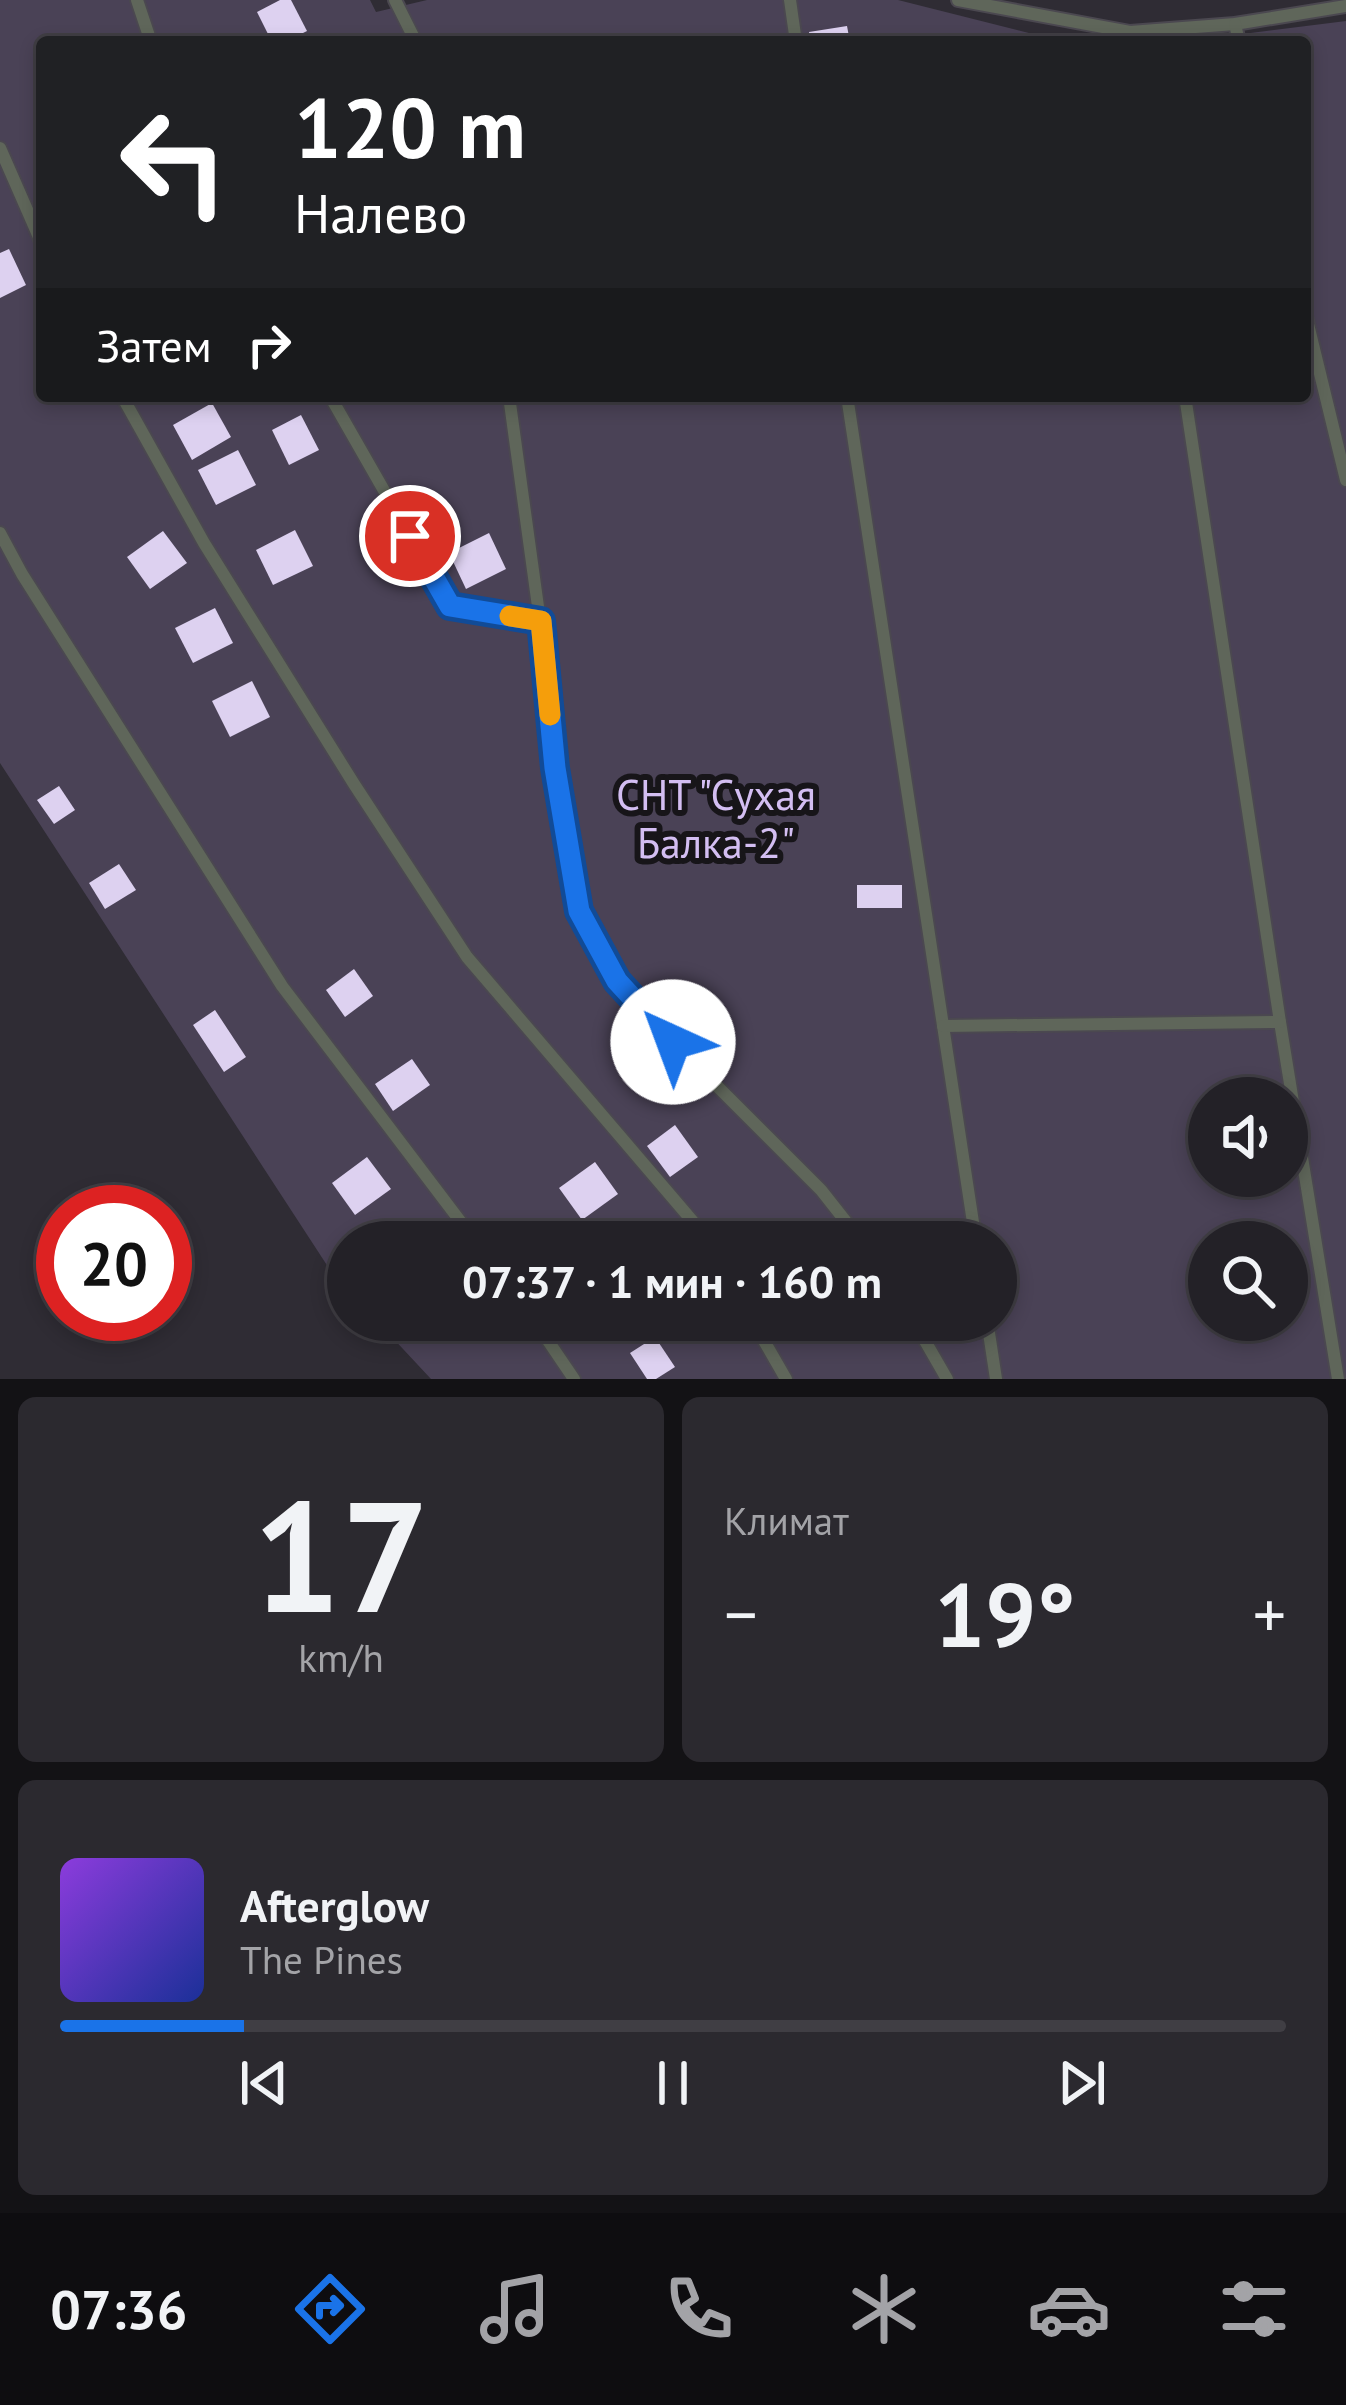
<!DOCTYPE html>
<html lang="ru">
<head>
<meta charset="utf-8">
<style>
  body { margin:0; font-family:"PT Sans",sans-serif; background:#2b292f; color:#f1f3f6; height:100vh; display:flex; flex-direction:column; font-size:45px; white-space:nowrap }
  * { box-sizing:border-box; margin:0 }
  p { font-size:39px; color:#a3a3a7 }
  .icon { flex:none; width:66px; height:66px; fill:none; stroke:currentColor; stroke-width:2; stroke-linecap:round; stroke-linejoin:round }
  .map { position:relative; height:1379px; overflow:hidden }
  .details { display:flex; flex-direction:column; gap:18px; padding:18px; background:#131215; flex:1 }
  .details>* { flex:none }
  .banner { position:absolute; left:36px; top:36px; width:1275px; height:366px; border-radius:12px; box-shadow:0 6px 18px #0003,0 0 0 3px #403e44; background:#202124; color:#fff; overflow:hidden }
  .fabs { position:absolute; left:1188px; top:1077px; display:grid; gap:24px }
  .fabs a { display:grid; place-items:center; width:120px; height:120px; border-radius:50%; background:#232127; box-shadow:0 6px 18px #0003,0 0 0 3px #403e44; font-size:60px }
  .speed { position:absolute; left:36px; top:1185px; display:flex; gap:24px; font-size:60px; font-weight:700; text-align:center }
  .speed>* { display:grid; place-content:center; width:156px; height:156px; border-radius:50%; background:#232127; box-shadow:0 6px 18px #0003,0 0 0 3px #403e44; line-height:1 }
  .speed .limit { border:18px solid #d22; background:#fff; color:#111 }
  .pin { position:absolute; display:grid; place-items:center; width:102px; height:102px; color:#fff; margin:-51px; border:6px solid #fff; border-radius:50%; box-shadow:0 3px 12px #0007 }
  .me { position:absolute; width:132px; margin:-66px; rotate:317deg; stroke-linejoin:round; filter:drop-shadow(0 0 9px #0008) }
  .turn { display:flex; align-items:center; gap:42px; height:252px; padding:0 60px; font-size:54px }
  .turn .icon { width:156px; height:156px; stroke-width:2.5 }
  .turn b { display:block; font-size:84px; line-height:102px }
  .then { display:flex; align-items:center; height:114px; padding:0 60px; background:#0003; gap:24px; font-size:45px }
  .big { font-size:90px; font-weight:700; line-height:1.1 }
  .details .tile { flex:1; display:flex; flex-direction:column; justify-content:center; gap:18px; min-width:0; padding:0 42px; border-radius:18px; background:#2b292f }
  .details .dial { align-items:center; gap:0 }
  .dial b { font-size:156px; line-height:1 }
  .song { display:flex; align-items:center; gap:36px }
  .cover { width:144px; height:144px; border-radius:18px; background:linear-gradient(135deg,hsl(270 70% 55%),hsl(230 70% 35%)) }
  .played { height:12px; border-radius:6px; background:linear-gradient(90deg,#1a73e8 15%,#403e44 15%) }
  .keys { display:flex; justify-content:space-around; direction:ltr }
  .heat { display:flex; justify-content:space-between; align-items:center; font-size:66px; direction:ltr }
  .details .tiles { flex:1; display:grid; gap:18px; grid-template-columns:1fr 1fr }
  .tile:last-child { grid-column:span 2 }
  .trip { position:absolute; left:327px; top:1221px; width:690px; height:120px; border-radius:60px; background:#232127; box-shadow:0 6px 18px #0003,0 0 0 3px #403e44; font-weight:700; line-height:120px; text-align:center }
  .tabs { display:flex; height:192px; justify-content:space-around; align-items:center; background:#0e0d10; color:#a3a3a7 }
  .tabs .icon { width:84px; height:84px }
  .tabs .selected { color:#1a73e8 }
  .tabs b { font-size:54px; color:#f1f3f6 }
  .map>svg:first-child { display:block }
  .green { fill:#4a4256; fill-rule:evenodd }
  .building { fill:#ddd1f0 }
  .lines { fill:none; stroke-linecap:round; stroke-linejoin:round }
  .lane-casing { stroke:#4b4850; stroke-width:16 }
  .lane { stroke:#5f665a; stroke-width:12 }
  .route-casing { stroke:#114b97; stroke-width:30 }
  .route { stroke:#1a73e8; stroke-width:21 }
  .slow { stroke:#f59e0b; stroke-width:21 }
  .labels { text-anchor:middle; stroke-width:12; stroke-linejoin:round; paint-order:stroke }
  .park-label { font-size:42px; fill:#d3bef2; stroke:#171519 }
</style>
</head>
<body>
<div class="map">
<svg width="1346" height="1379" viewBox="0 0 1346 1379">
  <rect width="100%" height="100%" fill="#2f2c34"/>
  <path class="green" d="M 0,0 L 370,0 L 376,12 L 427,0 L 898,0 L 1065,42 L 42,42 L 42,396 L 1305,396 L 1305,42 L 1180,42 L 1346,21 L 1346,1379 L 431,1379 L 376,1320 L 996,1320 L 996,1242 L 348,1242 L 348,1291 L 334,1276 L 0,763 ZM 1209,1098 L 1287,1098 L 1287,1176 L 1209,1176 ZM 1209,1242 L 1287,1242 L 1287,1320 L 1209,1320 Z"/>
  <g class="building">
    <polygon points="280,0 291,0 307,31 285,42 272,42 257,12"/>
    <polygon points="847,26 850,42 810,42 809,32"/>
    <polygon points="9,249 26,285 0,298 0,253"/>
    <polygon points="212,403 231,437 192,460 173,425"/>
    <polygon points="301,415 319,450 289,465 272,430"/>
    <polygon points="238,450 256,485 216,505 198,470"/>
    <polygon points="295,530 313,566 273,585 256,550"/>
    <polygon points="163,531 187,563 150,589 127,557"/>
    <polygon points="489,533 506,569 466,589 449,553"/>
    <polygon points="215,608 233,643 193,663 175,628"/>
    <polygon points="252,681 270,717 230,737 212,701"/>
    <polygon points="59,786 75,810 54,824 37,800"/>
    <polygon points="119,864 136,890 105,909 89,883"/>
    <rect x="857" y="885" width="45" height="23"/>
    <polygon points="354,969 373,996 345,1017 326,990"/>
    <polygon points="215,1010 246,1057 224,1072 193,1025"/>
    <polygon points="412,1059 430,1085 393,1111 375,1084"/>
    <polygon points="675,1125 698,1157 670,1177 647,1146"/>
    <polygon points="367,1157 391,1189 355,1215 332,1183"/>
    <polygon points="595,1162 618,1194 582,1220 559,1188"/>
    <polygon points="655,1337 675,1367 656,1379 647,1379 630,1353"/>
  </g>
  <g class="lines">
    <defs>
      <g id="lane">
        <polyline points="137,0 151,42"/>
        <polyline points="395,0 416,42"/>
        <polyline points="790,0 796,42"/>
        <polyline points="958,0 1130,32 1235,24 1346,6"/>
        <polyline points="1235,24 1239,42"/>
        <polyline points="0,148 42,244"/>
        <polyline points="1305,312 1346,480"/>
        <polyline points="122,396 204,543 354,784 467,957 695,1224 706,1242"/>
        <polyline points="330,396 450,606 540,621"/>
        <polyline points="509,396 540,621 555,768 579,911 617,981 673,1042 821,1190 862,1242"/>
        <polyline points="847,396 976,1242"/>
        <polyline points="1185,396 1280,1022 1338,1379"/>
        <polyline points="0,533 22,574 282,986 476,1242"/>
        <polyline points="943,1026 1280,1022"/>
        <polyline points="534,1320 574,1379"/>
        <polyline points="752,1320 786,1379"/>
        <polyline points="913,1320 947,1379"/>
        <polyline points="987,1320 996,1379"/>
      </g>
    </defs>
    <use href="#lane" class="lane-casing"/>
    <use href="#lane" class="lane"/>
  </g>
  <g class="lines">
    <defs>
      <polyline id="route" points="410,536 450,606 541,621 555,768 579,911 617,981 673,1042"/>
    </defs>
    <use href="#route" class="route-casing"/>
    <use href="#route" class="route"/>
    <polyline class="slow" points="510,616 541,621 550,715"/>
  </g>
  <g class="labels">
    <g class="park-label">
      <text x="716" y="810">СНТ "Сухая<tspan x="716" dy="48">Балка-2"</tspan></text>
    </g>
  </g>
</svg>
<div class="fabs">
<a><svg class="icon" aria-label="sound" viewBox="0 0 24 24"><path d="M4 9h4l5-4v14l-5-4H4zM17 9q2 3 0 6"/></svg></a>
<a><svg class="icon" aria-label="search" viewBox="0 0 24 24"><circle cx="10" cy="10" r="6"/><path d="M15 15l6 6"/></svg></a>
</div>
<div class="speed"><div class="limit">20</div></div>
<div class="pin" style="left:410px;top:536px;background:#d93025"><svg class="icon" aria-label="arrive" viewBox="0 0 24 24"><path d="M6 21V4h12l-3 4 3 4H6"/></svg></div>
<svg class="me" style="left:673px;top:1042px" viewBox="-20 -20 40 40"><circle r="19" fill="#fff"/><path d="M0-13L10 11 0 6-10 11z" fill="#1a73e8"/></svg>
<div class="trip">07:37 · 1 мин · 160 m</div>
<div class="banner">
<div class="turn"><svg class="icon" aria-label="left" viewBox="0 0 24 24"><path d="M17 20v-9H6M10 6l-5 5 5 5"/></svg><div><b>120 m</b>Налево</div></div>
<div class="then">Затем<svg class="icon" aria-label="right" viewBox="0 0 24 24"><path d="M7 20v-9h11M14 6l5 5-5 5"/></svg></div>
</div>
</div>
<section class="details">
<div class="tiles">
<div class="tile dial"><b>17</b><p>km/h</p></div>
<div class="tile"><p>Климат</p>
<div class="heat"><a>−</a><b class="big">19°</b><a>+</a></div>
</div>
<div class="tile">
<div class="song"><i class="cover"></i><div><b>Afterglow</b><p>The Pines</p></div></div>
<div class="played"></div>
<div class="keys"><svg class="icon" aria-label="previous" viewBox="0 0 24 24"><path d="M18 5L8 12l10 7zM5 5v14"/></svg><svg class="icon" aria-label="pause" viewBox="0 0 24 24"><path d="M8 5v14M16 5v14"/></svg><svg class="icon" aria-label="next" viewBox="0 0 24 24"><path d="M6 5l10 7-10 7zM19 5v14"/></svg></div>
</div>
</div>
</section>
<nav class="tabs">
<b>07:36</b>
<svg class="icon selected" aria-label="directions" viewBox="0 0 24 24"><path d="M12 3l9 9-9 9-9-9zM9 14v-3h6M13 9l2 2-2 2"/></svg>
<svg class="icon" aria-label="music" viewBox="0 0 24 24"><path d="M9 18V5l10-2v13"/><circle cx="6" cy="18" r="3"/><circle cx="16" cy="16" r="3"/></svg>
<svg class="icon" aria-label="phone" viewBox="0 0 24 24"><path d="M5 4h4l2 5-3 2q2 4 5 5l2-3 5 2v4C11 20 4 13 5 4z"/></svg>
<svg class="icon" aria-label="climate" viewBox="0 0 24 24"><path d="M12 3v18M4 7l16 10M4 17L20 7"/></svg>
<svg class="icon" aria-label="car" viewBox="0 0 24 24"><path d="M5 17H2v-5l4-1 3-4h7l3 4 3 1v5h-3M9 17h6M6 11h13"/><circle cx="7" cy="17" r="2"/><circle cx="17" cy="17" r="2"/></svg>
<svg class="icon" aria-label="filters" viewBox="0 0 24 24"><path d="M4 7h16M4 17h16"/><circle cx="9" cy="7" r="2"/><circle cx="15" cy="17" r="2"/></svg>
</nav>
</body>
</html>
